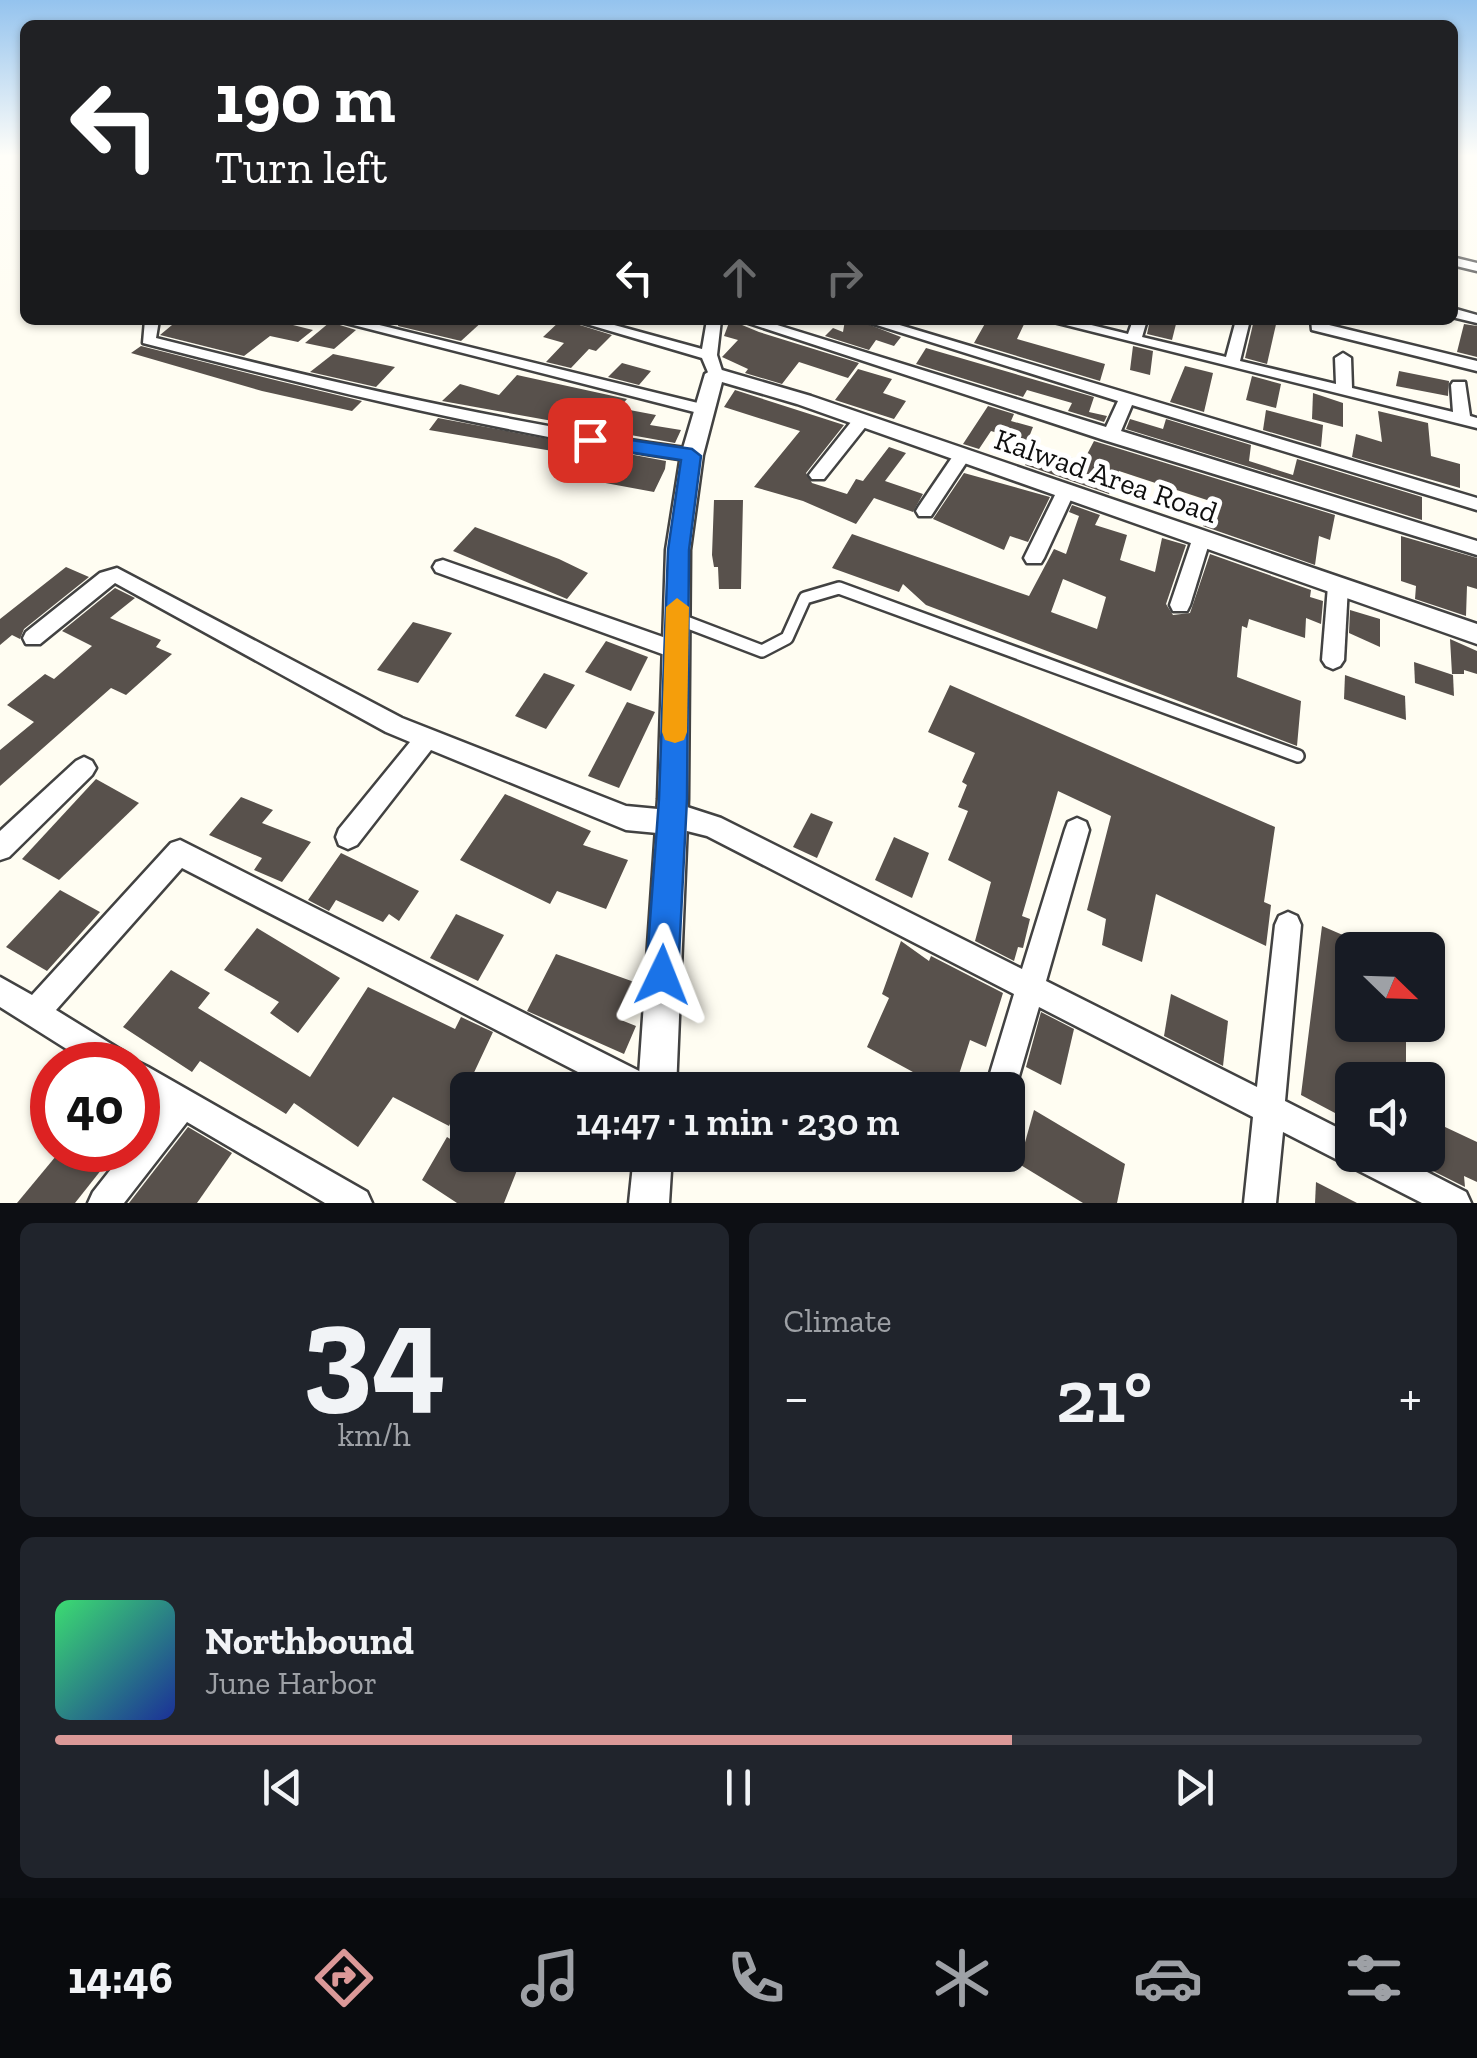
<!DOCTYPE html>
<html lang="en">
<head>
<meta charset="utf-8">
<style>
  body { margin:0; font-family:"Zilla Slab",serif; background:#20242c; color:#f1f3f6; height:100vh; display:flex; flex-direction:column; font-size:38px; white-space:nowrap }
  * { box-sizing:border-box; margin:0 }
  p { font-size:32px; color:#9ea1a6 }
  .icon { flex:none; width:55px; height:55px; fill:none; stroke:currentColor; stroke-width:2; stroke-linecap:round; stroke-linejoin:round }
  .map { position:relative; height:1203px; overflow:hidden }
  .panel { display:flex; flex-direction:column; gap:20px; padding:20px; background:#0d0f14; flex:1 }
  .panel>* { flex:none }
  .banner { position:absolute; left:20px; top:20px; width:1438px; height:305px; border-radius:15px; box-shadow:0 2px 8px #0004; background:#202124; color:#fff; overflow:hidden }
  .needle { width:65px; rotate:113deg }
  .fabs { position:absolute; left:1335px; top:932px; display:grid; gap:20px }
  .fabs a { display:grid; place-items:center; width:110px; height:110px; border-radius:15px; background:#171b24; box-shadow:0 2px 8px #0004; font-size:50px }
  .speed { position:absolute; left:30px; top:1042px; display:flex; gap:20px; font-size:50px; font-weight:700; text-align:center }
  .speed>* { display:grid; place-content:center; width:130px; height:130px; border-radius:50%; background:#171b24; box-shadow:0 2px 8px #0004; line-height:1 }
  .speed .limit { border:15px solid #d22; background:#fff; color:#111 }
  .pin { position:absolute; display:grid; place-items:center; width:85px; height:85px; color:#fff; margin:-42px; border-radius:20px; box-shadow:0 5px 15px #0006 }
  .me { position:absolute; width:110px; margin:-55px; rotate:2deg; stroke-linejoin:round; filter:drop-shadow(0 0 8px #0008) }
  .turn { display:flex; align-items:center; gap:35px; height:210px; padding:0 30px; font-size:45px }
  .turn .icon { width:130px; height:130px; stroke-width:2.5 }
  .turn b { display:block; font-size:70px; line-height:85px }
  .lanes { display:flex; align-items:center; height:95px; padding:0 30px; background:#0003; justify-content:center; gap:50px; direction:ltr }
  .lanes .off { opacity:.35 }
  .big { font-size:75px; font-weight:600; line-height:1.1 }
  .panel .tile { flex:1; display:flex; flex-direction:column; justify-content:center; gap:15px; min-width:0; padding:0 35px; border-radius:15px; background:#20242c }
  .panel .dial { align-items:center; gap:0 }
  .dial b { font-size:130px; line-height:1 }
  .song { display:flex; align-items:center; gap:30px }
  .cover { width:120px; height:120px; border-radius:15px; background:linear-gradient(135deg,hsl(140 70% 55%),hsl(230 70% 35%)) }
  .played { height:10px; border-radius:5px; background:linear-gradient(90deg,#db9998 70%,#363941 70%) }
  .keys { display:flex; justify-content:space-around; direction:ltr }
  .heat { display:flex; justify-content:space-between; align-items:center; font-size:55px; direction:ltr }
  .panel .tiles { flex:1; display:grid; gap:20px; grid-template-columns:1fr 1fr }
  .tile:last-child { grid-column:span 2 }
  .trip { position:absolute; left:450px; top:1072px; width:575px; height:100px; border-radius:15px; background:#171b24; box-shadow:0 2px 8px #0004; font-weight:600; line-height:100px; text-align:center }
  .tabs { display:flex; height:160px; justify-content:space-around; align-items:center; background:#090b0e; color:#9ea1a6 }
  .tabs .icon { width:70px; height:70px }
  .tabs .active { color:#db9998 }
  .tabs b { font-size:45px; color:#f1f3f6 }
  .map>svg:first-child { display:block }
  .building { fill:#58514c; fill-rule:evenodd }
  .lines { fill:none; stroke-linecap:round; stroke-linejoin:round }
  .service-casing { stroke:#424242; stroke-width:16 }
  .minor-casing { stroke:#424242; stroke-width:5 }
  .tertiary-casing { stroke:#424242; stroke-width:5 }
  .service { stroke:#fff; stroke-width:11 }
  .minor { fill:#fff; fill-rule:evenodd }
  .tertiary { fill:#fff; fill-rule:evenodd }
  .route { fill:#1a73e8; stroke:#114b97; stroke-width:2.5 }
  .slow { fill:#f59e0b }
  .labels { text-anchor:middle; stroke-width:10; stroke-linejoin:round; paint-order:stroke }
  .street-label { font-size:30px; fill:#0f0f0f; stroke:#fff }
</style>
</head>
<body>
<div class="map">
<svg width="1477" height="1203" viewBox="0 0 1477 1203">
  <rect width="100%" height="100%" fill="#fffdf2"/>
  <g class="building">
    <polygon points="178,320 273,320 313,330 298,342 270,336 244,356 160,335"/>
    <polygon points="399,320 484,320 461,341 398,326"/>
    <polygon points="561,320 570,322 612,335 596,351 589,349 571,368 546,362 564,343 543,337"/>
    <polygon points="730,320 759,332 859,363 848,378 799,362 782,384 745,373 748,369 722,357 738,340 724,336"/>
    <polygon points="845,320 857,320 901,337 894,346 876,340 869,350 825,336 833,328 843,332"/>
    <polygon points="987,320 1026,320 1017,339 1105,364 1100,381 974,343"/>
    <polygon points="1150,320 1177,320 1172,340 1147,334"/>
    <polygon points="1254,320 1277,320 1267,364 1245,358"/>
    <polygon points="330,322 356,330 334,349 305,343"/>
    <polygon points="1464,324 1477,326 1477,357 1457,352"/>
    <polygon points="141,346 279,381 362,401 352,411 262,391 131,353"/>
    <polygon points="1133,346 1153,351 1150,375 1130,370"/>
    <polygon points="926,348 1094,397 1089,412 1107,416 1104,422 1068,411 1072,403 1027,390 1023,397 916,364"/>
    <polygon points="333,354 395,367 376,387 310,372"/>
    <polygon points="622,363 651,371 639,385 608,377"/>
    <polygon points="1185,366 1213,373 1204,412 1170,402"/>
    <polygon points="858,369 892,379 883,393 906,401 894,419 835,400"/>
    <polygon points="1399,371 1449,381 1448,396 1396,386"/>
    <polygon points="517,375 627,399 619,408 656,415 650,425 681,430 675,443 442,401 460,384 499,395"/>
    <polygon points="1252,376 1281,384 1276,408 1246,400"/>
    <polygon points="735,390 844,425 806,473 812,483 847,494 856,479 863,481 889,447 906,453 885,481 923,494 913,512 874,498 856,524 803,501 754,487 800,431 724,407"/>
    <polygon points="1313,393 1343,403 1343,427 1312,419"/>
    <polygon points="988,406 1014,414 1011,421 1033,427 1027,442 991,431 979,449 963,444"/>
    <polygon points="1266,410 1323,425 1321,447 1263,430"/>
    <polygon points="1378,411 1428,423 1431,456 1460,464 1460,488 1352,457 1356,434 1382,442"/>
    <polygon points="438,418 666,461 665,469 654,492 600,482 612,461 429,430"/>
    <polygon points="1130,419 1163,429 1166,419 1251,445 1249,461 1293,475 1297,459 1422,497 1422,520 1126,429"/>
    <polygon points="1094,441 1335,515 1330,540 1319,536 1315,565 1203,526 1210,501 1119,471 1109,494 1025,465 1037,445 1083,462"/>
    <polygon points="964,473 1050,497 1028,542 1010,536 1004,550 933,519"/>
    <polygon points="714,500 743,500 741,589 719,589 718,567 714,567 712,555"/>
    <path d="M 1072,505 L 1100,515 L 1095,525 L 1127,535 L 1120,560 L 1155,572 L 1162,538 L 1186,545 L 1166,604 L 1173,615 L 1190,613 L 1210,554 L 1311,590 L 1310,597 L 1323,601 L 1321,624 L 1306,618 L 1305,638 L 1249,619 L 1247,628 L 1242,626 L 1237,677 L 1301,701 L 1297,746 L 926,605 L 903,584 L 899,592 L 832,568 L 852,534 L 1029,596 L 1054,549 L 1066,554 L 1079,516 L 1069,512 ZM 1063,579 L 1106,597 L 1097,629 L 1051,612 Z"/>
    <polygon points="475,527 559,559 588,573 567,599 453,551"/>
    <polygon points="1401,536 1477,558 1477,589 1467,586 1466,616 1415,599 1416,586 1401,581"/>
    <polygon points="66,567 89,577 24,629 20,639 12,635 0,645 0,619"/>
    <polygon points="115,588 135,598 110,618 161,640 156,647 172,654 126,695 111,688 0,786 0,750 34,722 7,705 45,674 54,679 92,646 62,631"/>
    <polygon points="1350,610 1380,619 1380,647 1349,633"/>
    <polygon points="413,622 452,633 418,683 377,670"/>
    <polygon points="1450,639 1477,651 1477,674 1464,670 1464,674 1452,674"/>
    <polygon points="606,641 648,657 631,691 585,672"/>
    <polygon points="1414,662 1453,675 1454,696 1415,683"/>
    <polygon points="544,673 575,685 546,729 515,716"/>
    <polygon points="1345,675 1405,696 1406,720 1344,699"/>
    <polygon points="950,685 1275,827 1264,902 1271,905 1266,946 1156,894 1142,962 1102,945 1106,919 1087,910 1111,816 1058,791 1022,916 1030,919 1023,948 1018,947 1014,961 975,941 991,882 948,860 968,811 958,807 967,785 962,782 975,753 928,732"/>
    <polygon points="627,702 655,712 619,788 588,776"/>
    <polygon points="96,779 139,803 59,880 22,859"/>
    <polygon points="505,794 591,831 583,845 628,860 606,909 557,891 550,904 460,860"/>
    <polygon points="241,797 273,810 262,823 311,842 282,882 254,870 262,858 209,835"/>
    <polygon points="811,813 833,822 817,858 793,847"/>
    <polygon points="894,837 929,853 912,898 875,880"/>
    <polygon points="341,853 419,891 399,921 389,914 383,922 336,900 329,911 308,900"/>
    <polygon points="60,890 100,912 47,971 6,947"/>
    <polygon points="456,914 504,935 478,981 430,958"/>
    <polygon points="1322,926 1352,939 1352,1025 1388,1025 1406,1033 1406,1080 1352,1080 1352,1122 1301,1095"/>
    <polygon points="257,928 340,978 298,1033 270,1013 279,1002 224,970"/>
    <polygon points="901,941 929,961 931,956 1003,993 986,1047 970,1040 954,1090 946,1090 867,1047 889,998 882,994"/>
    <polygon points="556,954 637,983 621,1020 636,1026 624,1054 527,1011"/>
    <polygon points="171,970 210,993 198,1008 310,1077 368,987 455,1029 461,1017 493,1032 449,1126 393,1097 358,1147 294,1103 286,1114 200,1061 192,1072 123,1027"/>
    <polygon points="1171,994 1228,1021 1223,1066 1164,1036"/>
    <polygon points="1041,1012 1074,1029 1061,1085 1026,1067"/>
    <polygon points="1034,1110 1125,1164 1117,1203 1083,1203 1019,1164"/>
    <polygon points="1428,1119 1477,1142 1477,1182 1464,1176 1465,1187 1417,1163 1417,1155 1428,1155"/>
    <polygon points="188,1127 232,1153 197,1203 129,1203"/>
    <polygon points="447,1137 468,1150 468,1155 523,1155 504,1203 457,1203 422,1180"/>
    <polygon points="61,1150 117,1150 75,1203 17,1203"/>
    <polygon points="1316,1182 1357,1203 1315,1203"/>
  </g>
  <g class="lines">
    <defs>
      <polyline id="service" points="678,619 762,651 787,638 805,598 839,588 1298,756"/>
      <g id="minor">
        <polygon points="1452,257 1477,263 1477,271 1452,265"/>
        <polygon points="1452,308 1477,315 1477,323 1452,317"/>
        <path d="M 145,320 L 159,320 L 156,338 C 333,383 510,424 692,449 L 701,455 L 692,461 C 506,434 325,390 143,343 Z"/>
        <polygon points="334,320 359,320 706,405 714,410 706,415"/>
        <polygon points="573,320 596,320 702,349 707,320 721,320 717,355 723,374 720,377 710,377 702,358"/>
        <polygon points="739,320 761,320 1106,427 1118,401 861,320 883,320 1477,498 1477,510 1132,405 1121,431 1477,541 1477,555 1104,440"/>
        <polygon points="1046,320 1071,320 1128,334 1133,320 1147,320 1142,337 1226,357 1236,320 1250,320 1240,361 1336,384 1335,358 1343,353 1351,358 1352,388 1453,412 1451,385 1453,382 1465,382 1470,416 1477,418 1477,428"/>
        <polygon points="1311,320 1325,320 1325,324 1477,361 1477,371 1312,330"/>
        <polygon points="861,416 869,421 867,425 824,479 812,479 809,475 812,471 855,417"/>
        <polygon points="961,451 970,457 931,516 919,516 916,511 919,506 955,453"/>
        <polygon points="1065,487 1074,493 1044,558 1041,563 1027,563 1024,558 1056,493"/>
        <polygon points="1201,533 1210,540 1190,605 1187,611 1173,611 1170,605 1192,540"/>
        <polygon points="443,560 683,644 686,650 683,656 676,659 436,572 433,567 436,562"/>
        <polygon points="117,568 402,718 626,806 668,810 687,807 721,818 1022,969 1065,830 1068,822 1077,818 1086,822 1089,830 1046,981 1257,1087 1275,925 1279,916 1288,912 1297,916 1301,925 1285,1101 1352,1135 1352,1155 1394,1155 1466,1192 1471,1203 1422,1203 1283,1132 1276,1203 1244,1203 1253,1117 1039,1007 1015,1090 1008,1102 1008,1090 985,1090 1014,994 707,836 687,831 668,834 626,830 431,750 357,845 348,849 339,845 336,837 339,829 410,742 386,732 115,583 40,644 26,644 23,638 26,632 100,573"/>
        <polygon points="1338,578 1348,586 1344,660 1340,666 1333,669 1326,666 1322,660 1328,586"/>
        <polygon points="84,757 92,761 96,768 92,775 9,857 0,860 0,831 76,761"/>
        <polygon points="180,840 655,1079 659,1090 613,1090 182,868 56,1010 129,1055 133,1064 138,1062 148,1067 367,1192 372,1203 325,1203 187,1122 124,1203 88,1203 93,1192 126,1150 138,1150 138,1135 160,1107 138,1093 138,1065 92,1065 0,1007 0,977 32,995 171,843"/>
      </g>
      <g id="tertiary">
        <polygon points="715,368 811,396 1477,624 1477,644 797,404 722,382 703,455 690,550 688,799 676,1090 638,1090 658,799 666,550 681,455 705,374"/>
        <polygon points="634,1155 672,1155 669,1203 629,1203"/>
      </g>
    </defs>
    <use href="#service" class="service-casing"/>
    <use href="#minor" class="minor-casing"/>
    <use href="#tertiary" class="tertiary-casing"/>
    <use href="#service" class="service"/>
    <use href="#minor" class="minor"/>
    <use href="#tertiary" class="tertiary"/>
  </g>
  <linearGradient id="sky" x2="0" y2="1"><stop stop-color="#94c3ee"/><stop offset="0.48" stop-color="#fffef9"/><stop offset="1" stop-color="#fffef9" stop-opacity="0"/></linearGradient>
  <rect width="1477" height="325" fill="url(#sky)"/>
  <polygon class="route" points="590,434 692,449 701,456 689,550 687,799 678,975 673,986 662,991 651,986 646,975 659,799 668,550 681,460 583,445 583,436"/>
  <polygon class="slow" points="677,598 689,607 687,732 684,740 675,743 665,740 662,732 666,607"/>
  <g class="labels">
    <g class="street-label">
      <text transform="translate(1106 476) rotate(19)" y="10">Kalwad Area Road</text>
    </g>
  </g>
</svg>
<div class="fabs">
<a><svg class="needle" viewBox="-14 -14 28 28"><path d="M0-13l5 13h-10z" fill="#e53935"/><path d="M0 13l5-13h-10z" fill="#9ea1a6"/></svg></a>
<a><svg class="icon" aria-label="sound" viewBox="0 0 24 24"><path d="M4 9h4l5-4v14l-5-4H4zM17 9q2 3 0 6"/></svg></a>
</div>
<div class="speed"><div class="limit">40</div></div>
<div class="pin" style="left:590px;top:440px;background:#d93025"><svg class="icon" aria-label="arrive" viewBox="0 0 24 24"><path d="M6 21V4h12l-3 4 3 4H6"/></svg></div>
<svg class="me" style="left:662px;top:975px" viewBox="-20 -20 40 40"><path d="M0-17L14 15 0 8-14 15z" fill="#1a73e8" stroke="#fff" stroke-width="4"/></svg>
<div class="trip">14:47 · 1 min · 230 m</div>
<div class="banner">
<div class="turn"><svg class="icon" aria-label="left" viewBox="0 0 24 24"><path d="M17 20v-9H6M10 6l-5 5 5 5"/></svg><div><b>190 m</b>Turn left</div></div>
<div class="lanes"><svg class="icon" aria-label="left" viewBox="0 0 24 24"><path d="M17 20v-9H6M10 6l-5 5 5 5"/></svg><svg class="icon off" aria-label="ahead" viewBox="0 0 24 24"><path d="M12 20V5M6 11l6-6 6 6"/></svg><svg class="icon off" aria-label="right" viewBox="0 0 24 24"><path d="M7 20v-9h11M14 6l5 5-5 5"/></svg></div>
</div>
</div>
<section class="panel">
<div class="tiles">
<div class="tile dial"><b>34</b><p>km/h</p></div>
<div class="tile"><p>Climate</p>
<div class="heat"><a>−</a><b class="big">21°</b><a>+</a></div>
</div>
<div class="tile">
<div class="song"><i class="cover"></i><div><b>Northbound</b><p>June Harbor</p></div></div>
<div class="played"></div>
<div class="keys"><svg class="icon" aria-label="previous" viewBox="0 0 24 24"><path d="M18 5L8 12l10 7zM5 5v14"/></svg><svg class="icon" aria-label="pause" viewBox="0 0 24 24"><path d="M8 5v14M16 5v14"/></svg><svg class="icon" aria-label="next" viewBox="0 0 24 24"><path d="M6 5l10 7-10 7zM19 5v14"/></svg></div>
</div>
</div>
</section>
<nav class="tabs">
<b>14:46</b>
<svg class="icon active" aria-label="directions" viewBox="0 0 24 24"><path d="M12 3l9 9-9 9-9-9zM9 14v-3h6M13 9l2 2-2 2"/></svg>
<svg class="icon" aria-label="music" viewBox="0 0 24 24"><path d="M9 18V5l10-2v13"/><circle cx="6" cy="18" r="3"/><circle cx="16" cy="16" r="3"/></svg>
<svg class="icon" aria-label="phone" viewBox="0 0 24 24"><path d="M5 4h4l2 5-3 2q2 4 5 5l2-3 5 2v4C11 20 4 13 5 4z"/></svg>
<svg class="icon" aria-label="climate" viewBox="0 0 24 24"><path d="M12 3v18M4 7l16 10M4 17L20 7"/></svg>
<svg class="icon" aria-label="car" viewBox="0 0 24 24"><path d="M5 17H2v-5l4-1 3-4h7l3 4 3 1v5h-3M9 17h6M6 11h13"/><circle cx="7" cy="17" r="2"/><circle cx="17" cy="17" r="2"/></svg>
<svg class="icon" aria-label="filters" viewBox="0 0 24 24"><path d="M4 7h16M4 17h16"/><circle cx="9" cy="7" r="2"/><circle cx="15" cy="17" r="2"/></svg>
</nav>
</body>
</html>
